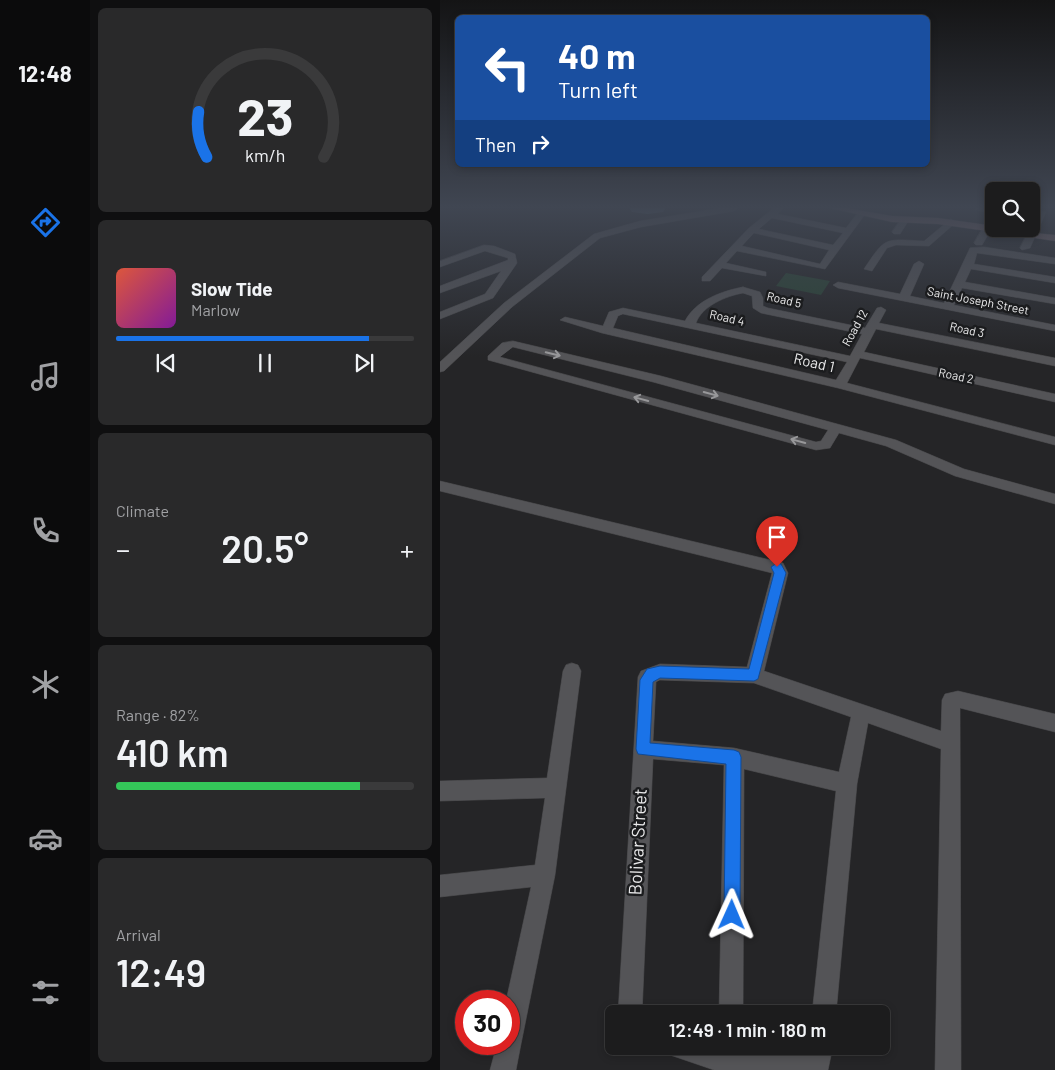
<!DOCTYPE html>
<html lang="en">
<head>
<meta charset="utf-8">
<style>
  body { margin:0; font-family:Barlow,sans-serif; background:#29292a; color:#f1f3f6; height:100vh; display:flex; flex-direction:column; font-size:19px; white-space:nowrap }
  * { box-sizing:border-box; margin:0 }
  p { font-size:16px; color:#a0a1a4 }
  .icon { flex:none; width:28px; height:28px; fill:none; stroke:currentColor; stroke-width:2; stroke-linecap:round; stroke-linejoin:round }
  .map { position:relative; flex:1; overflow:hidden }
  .sheet { display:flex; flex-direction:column; gap:8px; padding:8px; background:#0f0f10; width:350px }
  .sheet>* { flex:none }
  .top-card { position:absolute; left:15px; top:15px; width:475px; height:152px; border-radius:8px; box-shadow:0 2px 8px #0003,0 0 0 1px #3a3a3b; background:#1a4fa0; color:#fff; overflow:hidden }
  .buttons { position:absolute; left:545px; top:182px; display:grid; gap:10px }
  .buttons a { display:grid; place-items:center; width:55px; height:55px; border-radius:8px; background:#1c1c1d; box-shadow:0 2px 8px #0003,0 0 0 1px #3a3a3b; font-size:25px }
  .speed { position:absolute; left:15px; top:990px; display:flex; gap:10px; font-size:25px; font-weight:700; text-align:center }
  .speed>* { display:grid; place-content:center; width:65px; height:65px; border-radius:50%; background:#1c1c1d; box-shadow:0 2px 8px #0003,0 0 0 1px #3a3a3b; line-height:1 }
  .speed .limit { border:8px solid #d22; background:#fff; color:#111 }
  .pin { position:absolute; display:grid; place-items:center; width:42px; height:42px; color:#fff; margin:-51px -21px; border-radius:50% 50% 50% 0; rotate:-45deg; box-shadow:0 0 5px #0007 }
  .pin .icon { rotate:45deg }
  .me { position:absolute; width:55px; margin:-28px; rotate:1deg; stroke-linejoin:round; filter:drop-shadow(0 0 4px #0008) }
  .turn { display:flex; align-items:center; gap:18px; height:105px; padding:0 20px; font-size:22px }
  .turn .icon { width:65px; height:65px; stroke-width:2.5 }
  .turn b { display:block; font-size:35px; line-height:42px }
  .then { display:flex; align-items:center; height:48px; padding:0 20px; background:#0003; gap:10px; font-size:19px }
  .big { font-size:38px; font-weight:600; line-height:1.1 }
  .sheet .widget { flex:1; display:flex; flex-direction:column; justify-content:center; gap:8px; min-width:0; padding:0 18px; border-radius:8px; background:#29292a }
  .sheet .dial { align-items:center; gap:0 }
  .dial svg { height:130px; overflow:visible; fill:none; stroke:#3a3a3b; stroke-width:7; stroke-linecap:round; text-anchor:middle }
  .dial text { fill:#f1f3f6; stroke:none }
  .song { display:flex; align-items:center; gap:15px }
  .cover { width:60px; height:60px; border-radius:8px; background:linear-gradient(135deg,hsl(10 70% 55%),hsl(290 70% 35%)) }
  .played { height:5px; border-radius:2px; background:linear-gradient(90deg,#1a73e8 85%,#3a3a3b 85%) }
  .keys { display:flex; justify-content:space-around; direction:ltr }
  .heat { display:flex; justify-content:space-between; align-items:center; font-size:28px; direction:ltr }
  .charge { height:8px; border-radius:4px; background:linear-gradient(90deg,#34c759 82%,#3a3a3b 0) }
  .trip { position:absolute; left:165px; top:1005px; width:285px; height:50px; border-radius:8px; background:#1c1c1d; box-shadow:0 2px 8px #0003,0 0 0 1px #3a3a3b; font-weight:600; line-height:50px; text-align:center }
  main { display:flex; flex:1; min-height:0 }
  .menu { display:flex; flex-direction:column; width:90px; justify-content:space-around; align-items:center; background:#0b0b0c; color:#a0a1a4 }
  .menu .icon { width:35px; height:35px }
  .menu .active { color:#1a73e8 }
  .menu b { font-size:22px; color:#f1f3f6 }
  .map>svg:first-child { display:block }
  .green { fill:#294233 }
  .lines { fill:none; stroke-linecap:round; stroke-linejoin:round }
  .river { fill:#587486; fill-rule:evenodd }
  .street-casing { stroke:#434345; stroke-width:1 }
  .secondary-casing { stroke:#434345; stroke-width:1 }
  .street { fill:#545457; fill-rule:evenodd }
  .secondary { fill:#7a6469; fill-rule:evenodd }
  .oneway { stroke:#98989a }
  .route { fill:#1a73e8; stroke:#114b97 }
  .labels { text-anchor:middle; stroke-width:5; stroke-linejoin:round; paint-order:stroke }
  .far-street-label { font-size:12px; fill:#eaeaeb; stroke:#1b1c1e }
  .street-label { font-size:15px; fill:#eaeaeb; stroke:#1b1c1e }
  .near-street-label { font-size:18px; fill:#eaeaeb; stroke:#1b1c1e }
</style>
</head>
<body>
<main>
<nav class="menu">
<b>12:48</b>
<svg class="icon active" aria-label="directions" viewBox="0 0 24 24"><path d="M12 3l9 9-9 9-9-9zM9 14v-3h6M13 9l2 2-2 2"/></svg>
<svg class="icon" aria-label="music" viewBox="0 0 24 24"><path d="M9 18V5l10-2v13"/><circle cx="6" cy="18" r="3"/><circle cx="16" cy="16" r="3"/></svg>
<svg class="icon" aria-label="phone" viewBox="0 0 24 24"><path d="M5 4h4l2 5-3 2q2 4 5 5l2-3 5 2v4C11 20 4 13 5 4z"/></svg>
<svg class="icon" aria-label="climate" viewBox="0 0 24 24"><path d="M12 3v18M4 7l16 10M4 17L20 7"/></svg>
<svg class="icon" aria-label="car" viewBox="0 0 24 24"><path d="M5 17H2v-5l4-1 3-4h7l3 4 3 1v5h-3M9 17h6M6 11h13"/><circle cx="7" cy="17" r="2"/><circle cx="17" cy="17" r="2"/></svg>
<svg class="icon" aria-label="filters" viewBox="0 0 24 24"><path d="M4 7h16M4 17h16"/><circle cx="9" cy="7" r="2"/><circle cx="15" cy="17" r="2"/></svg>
</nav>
<section class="sheet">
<div class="widget dial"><svg viewBox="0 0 100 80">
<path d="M14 69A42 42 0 1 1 86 69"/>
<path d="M14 69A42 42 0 0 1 9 41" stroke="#1a73e8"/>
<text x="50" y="56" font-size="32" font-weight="700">23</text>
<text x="50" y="72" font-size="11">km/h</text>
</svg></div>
<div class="widget">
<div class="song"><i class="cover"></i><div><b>Slow Tide</b><p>Marlow</p></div></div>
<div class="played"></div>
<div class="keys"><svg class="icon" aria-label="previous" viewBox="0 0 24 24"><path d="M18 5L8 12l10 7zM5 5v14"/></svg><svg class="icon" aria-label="pause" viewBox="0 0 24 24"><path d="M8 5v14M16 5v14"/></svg><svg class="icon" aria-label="next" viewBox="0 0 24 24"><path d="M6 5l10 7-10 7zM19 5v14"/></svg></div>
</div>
<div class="widget"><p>Climate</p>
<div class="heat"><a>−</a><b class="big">20.5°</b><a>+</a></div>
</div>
<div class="widget"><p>Range · 82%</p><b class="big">410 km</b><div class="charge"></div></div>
<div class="widget"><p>Arrival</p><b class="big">12:49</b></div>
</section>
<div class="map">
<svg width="615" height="1070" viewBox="0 0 615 1070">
  <rect width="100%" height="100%" fill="#252527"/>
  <polygon class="green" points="346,273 390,281 381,295 336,286"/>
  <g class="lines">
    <polygon class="river" points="189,208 226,208 223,212 208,214 192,212"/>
    <defs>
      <g id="street">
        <polygon points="281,208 298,208 294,211 201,227 160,238 72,307 4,371 0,372 0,362 64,303 154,234 200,221"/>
        <path d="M 334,208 L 343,208 L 338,214 L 406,228 L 419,211 L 426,213 L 385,269 L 297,251 L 286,263 L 326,272 L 326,276 L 282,268 L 270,281 L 262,281 L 262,277 L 309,228 ZM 332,218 L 403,233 L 393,245 L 319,229 ZM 314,233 L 389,250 L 380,264 L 302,246 Z"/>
        <polygon points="535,208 554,208 554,214 536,210"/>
        <polygon points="599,210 606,212 590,248 582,250 580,248"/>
        <polygon points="462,218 469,220 460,234 454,234 452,232"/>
        <path d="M 511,219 L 515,222 L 514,224 L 489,246 L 456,245 L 447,248 L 432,271 L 424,269 C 446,236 444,239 484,241 Z"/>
        <polygon points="544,226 552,228 542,245 536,245 534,243"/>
        <polygon points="44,245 54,246 75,254 77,263 53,298 0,319 0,312 45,294 61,271 0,293 0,286 68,260 68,258 45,251 0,267 0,261"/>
        <polygon points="544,247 615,258 615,264 537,253 534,264 615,277 615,283 531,269 525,282 615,298 615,304 522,288 514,305 615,325 615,331 398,288 393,285 398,282 460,294 474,264 479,261 484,264 470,296 504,303 530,248"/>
        <path d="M 303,287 L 320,292 L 323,298 L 323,306 L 328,308 L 425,328 L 437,308 L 441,307 L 446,310 L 439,323 L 615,358 L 615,366 L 436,329 L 424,352 L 615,394 L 615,402 L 420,358 L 407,383 L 615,437 L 615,445 L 398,388 L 162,333 L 120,320 L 125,317 L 163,326 L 169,312 L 183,308 L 245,321 C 256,300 282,291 303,287 ZM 303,293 L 312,296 L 313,308 L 321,313 L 422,334 L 410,356 L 256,323 C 262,306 286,296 303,293 ZM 183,314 L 407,362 L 396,380 L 173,328 L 178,316 Z"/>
        <path d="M 73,341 L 221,376 L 456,440 L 524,469 L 615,494 L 615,504 L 515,476 L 446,446 L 399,433 L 390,448 L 376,450 L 48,360 L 48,356 L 62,343 ZM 73,347 L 213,382 L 388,430 L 381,441 L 376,442 L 60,357 Z"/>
        <path d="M 0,481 L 343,563 L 348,573 L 324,671 L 501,731 L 502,700 L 505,694 L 518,691 L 615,714 L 615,732 L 520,708 L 521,1070 L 495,1070 L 501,749 L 428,723 L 417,784 L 396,1014 L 372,1014 L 396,791 L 304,769 L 303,1014 L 279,1014 L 284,765 L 213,759 L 202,1014 L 178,1014 L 198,677 L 201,671 L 220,664 L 307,667 L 332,573 L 0,491 ZM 220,680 L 314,683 L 411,717 L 399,772 L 294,748 L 213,741 L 216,682 Z"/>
        <polygon points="132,663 138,665 141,671 115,875 81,1044 76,1070 50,1070 57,1044 69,1044 69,1001 66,1001 91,887 0,897 0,875 95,865 105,798 0,801 0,781 107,778 123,671 126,665"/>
        <polygon points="227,1046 303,1046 303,1051 366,1056 369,1046 393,1046 388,1070 274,1070 230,1055"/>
      </g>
      <polygon id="secondary" points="390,208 406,208 452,216 498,218 554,226 554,229 615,235 615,241 498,224 452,222"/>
    </defs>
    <use href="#street" class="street-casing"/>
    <use href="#secondary" class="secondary-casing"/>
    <use href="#street" class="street"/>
    <use href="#secondary" class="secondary"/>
  </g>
  <defs><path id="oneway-shaft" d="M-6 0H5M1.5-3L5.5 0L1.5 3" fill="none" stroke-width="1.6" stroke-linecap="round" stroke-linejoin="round" transform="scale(1.25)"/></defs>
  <g class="oneway">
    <use href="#oneway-shaft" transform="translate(113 354) rotate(14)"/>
    <use href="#oneway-shaft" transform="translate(271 394) rotate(15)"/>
    <use href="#oneway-shaft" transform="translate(201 399) rotate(-165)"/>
    <use href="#oneway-shaft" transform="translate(358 441) rotate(-165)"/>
  </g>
  <linearGradient id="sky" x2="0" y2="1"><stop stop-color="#141415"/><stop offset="0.58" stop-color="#404652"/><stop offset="1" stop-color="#404652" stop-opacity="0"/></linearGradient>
  <rect width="615" height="357" fill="url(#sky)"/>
  <polygon class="route" points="337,563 341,564 346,573 318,679 314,681 220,678 213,682 210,743 294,750 299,752 301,757 300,915 298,921 292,923 286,921 284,915 286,764 198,754 196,749 200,680 207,669 220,666 309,669 334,573 331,567"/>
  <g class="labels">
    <g class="far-street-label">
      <text transform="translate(344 300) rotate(13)" y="4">Road 5</text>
      <text transform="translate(538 301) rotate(11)" y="4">Saint Joseph Street</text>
      <text transform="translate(287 318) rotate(13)" y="4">Road 4</text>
      <text transform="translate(415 328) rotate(-61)" y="4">Road 12</text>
      <text transform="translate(527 330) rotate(12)" y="4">Road 3</text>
      <text transform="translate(516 376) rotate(12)" y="4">Road 2</text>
    </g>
    <g class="street-label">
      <text transform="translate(374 363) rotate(13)" y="5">Road 1</text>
    </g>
    <g class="near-street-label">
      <text transform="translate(198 842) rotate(-87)" y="6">Bolivar Street</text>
    </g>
  </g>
</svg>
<div class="buttons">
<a><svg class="icon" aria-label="search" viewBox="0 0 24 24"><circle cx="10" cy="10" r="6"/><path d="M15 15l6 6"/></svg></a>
</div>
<div class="speed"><div class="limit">30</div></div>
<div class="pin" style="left:337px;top:567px;background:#d93025"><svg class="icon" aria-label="arrive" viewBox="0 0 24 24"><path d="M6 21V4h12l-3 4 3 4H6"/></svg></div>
<svg class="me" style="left:292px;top:915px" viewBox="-20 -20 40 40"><path d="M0-17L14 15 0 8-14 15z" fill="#1a73e8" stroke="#fff" stroke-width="4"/></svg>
<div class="trip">12:49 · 1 min · 180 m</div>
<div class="top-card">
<div class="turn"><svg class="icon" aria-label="left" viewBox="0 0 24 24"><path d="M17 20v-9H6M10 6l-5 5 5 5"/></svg><div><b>40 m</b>Turn left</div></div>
<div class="then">Then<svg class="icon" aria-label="right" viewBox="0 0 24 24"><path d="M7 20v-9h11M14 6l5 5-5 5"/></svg></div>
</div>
</div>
</main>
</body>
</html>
